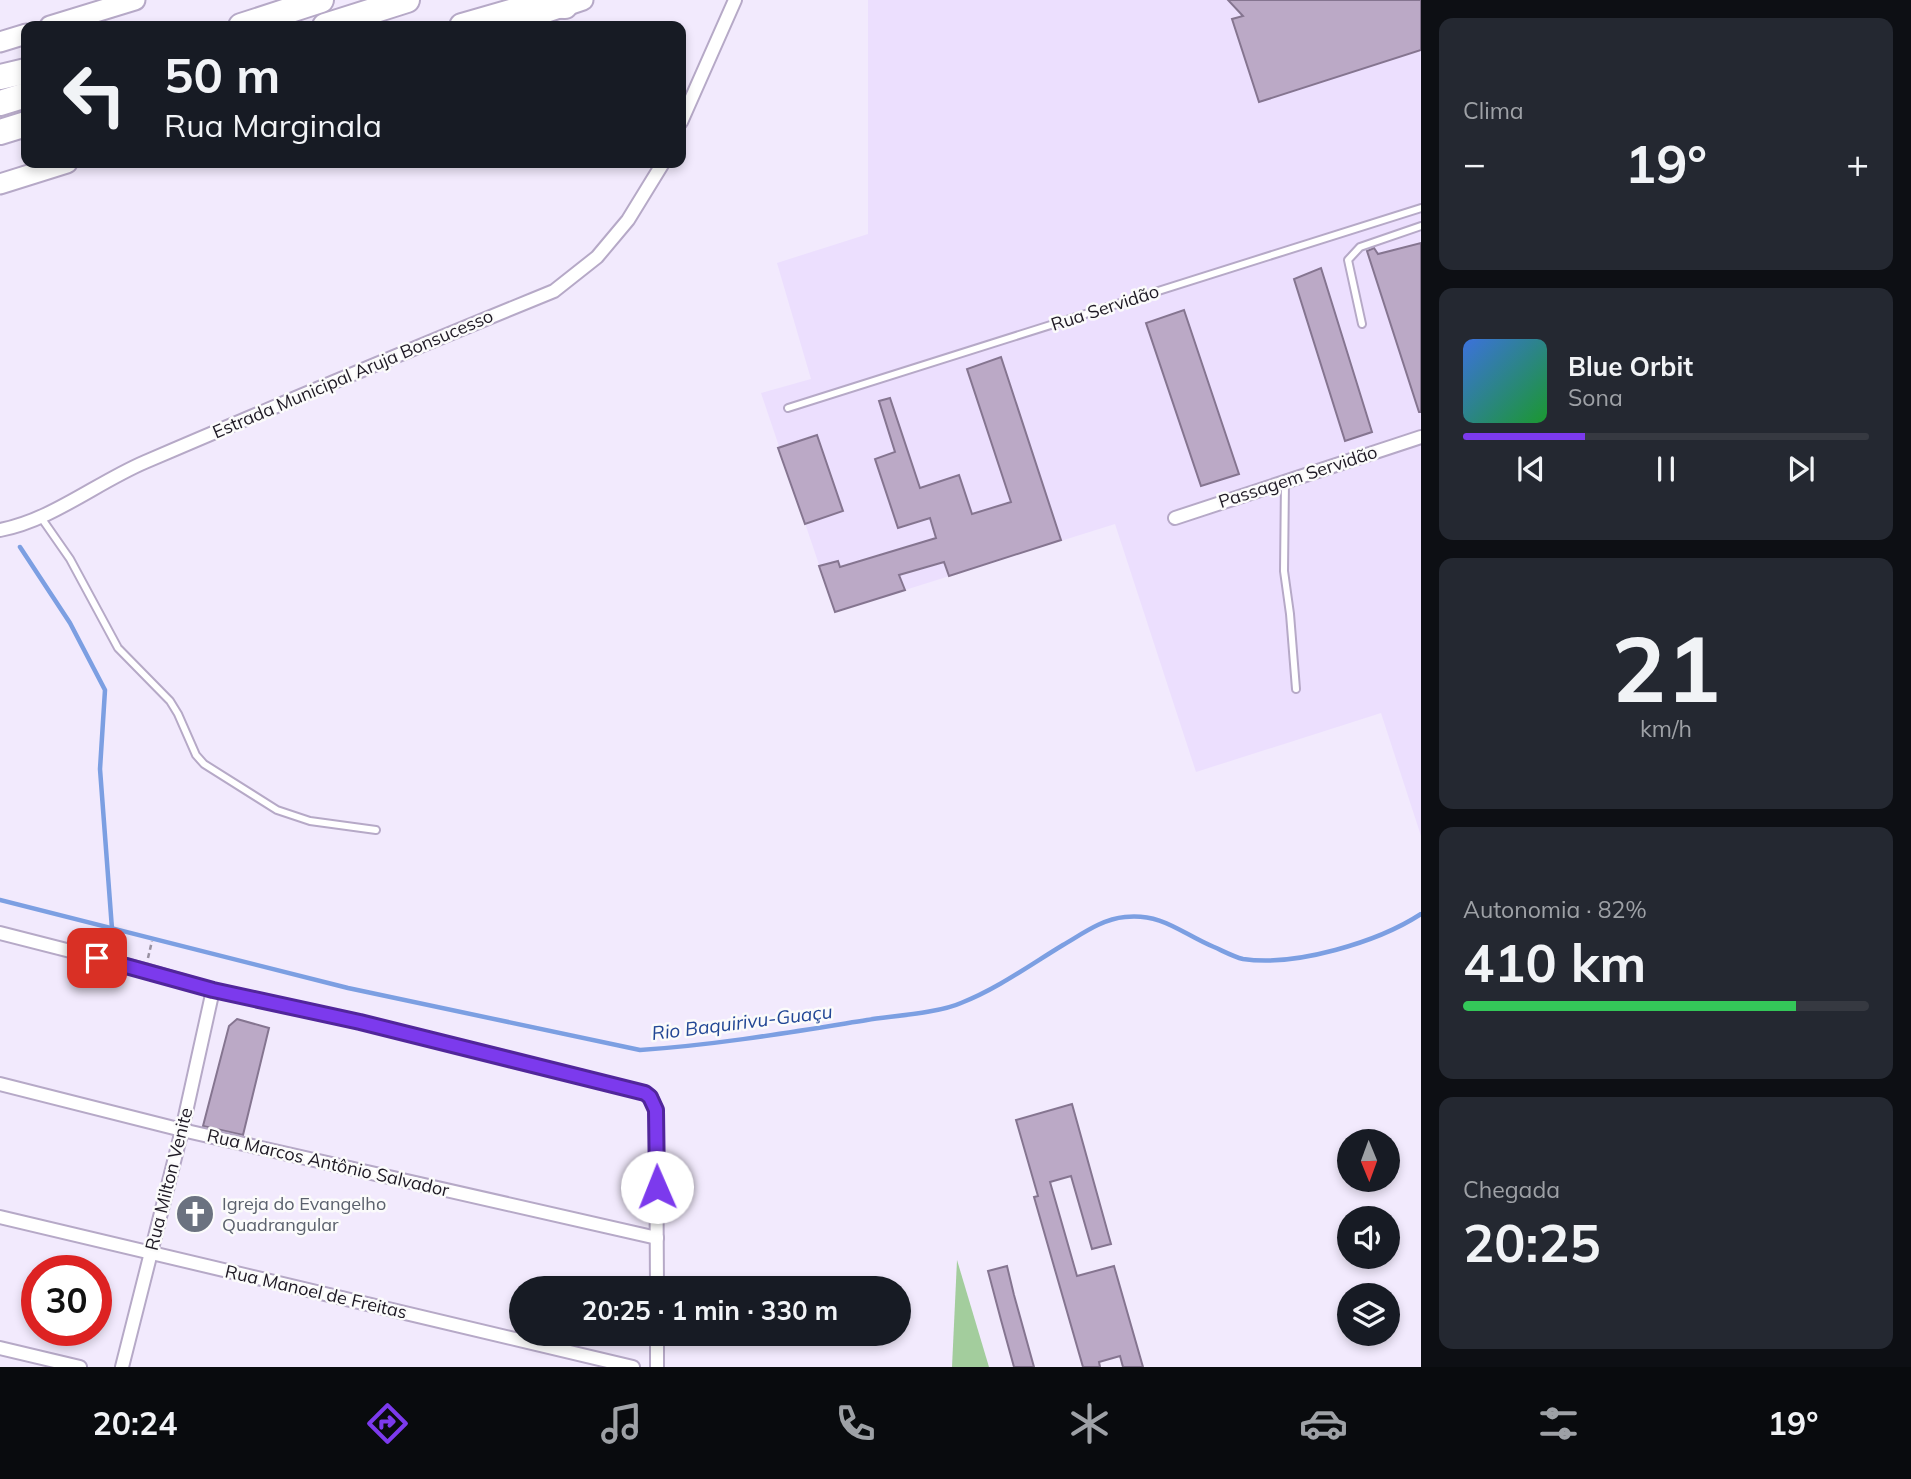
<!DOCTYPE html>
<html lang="pt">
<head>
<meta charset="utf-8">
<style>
  body { margin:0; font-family:Mulish,sans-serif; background:#242831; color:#f1f3f6; height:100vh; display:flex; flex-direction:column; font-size:26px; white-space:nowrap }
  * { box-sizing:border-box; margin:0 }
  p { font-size:23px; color:#9ea1a6 }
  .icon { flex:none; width:38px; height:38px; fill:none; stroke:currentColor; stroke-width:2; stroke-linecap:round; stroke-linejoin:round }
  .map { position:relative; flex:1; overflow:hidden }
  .sheet { display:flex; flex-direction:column; gap:18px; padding:18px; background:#0d0f14; width:490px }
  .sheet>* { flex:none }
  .top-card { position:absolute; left:21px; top:21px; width:665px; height:147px; border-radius:14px; box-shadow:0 4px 10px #0003; background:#171b24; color:#f1f3f6; overflow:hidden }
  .needle { width:46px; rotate:179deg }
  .tools { position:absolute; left:1337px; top:1129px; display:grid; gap:14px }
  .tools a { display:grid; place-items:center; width:63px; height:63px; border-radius:50%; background:#171b24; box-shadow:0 4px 10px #0003; font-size:35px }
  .speed { position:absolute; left:21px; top:1255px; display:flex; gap:14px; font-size:35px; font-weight:700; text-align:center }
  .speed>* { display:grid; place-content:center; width:91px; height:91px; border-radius:50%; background:#171b24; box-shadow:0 4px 10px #0003; line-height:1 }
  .speed .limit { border:10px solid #d22; background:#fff; color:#111 }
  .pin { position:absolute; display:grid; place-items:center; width:60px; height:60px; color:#fff; margin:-30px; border-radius:14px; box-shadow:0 4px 10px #0006 }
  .me { position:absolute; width:77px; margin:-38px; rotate:359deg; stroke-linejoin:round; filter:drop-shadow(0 0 5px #0008) }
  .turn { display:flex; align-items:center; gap:24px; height:147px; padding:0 28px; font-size:32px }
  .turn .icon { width:91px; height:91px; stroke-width:2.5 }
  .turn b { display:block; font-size:49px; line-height:60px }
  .big { font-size:52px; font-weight:700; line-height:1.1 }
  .sheet .widget { flex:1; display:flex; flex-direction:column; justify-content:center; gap:10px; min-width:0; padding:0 24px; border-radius:14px; background:#242831 }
  .sheet .dial { align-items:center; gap:0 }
  .dial b { font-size:91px; line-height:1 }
  .song { display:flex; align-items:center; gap:21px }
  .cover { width:84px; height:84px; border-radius:10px; background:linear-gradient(135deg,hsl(220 70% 55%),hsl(130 70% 35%)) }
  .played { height:7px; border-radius:4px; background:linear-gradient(90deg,#7c3aed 30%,#363941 30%) }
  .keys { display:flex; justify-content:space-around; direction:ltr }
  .heat { display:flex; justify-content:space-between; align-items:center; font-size:38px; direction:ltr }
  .charge { height:10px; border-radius:5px; background:linear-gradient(90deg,#34c759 82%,#363941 0) }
  .trip { position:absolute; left:509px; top:1276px; width:402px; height:70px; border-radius:35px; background:#171b24; box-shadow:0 4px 10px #0003; font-weight:700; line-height:70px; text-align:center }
  .tabs { display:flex; height:112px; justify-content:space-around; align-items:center; background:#090b0e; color:#9ea1a6 }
  .tabs .icon { width:49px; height:49px }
  .tabs .on { color:#7c3aed }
  .tabs b { font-size:32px; color:#f1f3f6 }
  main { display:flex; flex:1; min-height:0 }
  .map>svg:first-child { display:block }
  .built { fill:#ecdffe }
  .green { fill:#a3cd9d }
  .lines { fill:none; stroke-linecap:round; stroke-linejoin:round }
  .stream { stroke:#7c9fe2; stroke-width:4.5 }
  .building { fill:#bba9c6; stroke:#857590; stroke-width:2 }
  .lane-casing { stroke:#b6a9c7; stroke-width:10 }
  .street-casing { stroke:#b6a9c7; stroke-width:16 }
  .secondary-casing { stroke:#b6a9c7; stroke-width:23 }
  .highway-casing { stroke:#b6a9c7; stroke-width:28 }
  .path { stroke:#9891a1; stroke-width:2.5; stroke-dasharray:5 3.5; stroke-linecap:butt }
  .lane { stroke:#fff; stroke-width:6 }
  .street { stroke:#fff; stroke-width:12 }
  .secondary { stroke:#fff; stroke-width:19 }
  .highway { stroke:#fff; stroke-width:24 }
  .route-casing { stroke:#51269a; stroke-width:18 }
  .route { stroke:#7c3aed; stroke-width:12 }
  .labels { text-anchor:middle; stroke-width:5; stroke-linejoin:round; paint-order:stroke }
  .street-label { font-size:18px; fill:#1e1924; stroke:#fbfbfb }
  .worship-label { font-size:18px; fill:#5b616d; stroke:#fbfbfb; text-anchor:start }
  .water-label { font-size:19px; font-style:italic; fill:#214695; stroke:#fbfbfb }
</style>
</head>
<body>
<main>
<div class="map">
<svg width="1421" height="1367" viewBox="0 0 1421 1367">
  <rect width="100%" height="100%" fill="#f2eafd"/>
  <polygon class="built" points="868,0 1421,0 1421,836 1381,713 1196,772 1115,524 835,612 761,393 811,379 777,263 868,234"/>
  <polygon class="green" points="957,1260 989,1367 952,1367"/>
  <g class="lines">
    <g class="stream">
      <polyline points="20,547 70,623 105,690 100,769 112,929"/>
      <path d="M 0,900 L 348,988 L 640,1050 C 716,1045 792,1032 867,1020 C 892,1016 939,1013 961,1003 C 997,989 1030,965 1063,945 C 1082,934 1102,919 1125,917 C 1163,913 1182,934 1214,947 C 1223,951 1234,957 1243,959 C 1295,967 1378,942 1421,914"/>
    </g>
  </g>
  <g class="building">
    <polygon points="1228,0 1421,0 1421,50 1259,102 1232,19 1243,16"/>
    <polygon points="1421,243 1421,412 1419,412 1367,251 1374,248 1378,254"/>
    <polygon points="1321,268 1372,432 1345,441 1294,279"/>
    <polygon points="1184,310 1239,474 1201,486 1146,323"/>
    <polygon points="1001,357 1061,540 949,576 944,562 899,575 905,590 835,612 819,566 838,561 840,567 936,538 930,518 898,528 875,459 895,452 879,401 890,398 920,488 959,475 972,514 1011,502 967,369"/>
    <polygon points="817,435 843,511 805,524 778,448"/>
    <polygon points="237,1019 269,1028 243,1135 203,1126 229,1026"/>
    <polygon points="1072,1104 1111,1244 1092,1249 1071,1176 1050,1182 1077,1276 1114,1266 1143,1367 1123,1367 1120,1356 1099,1362 1100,1367 1083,1367 1034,1197 1038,1196 1016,1120"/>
    <polygon points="1007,1266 1014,1295 1034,1367 1014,1367 1001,1320 988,1271"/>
  </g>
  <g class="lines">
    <defs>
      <g id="lane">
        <polyline points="1362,324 1348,260 1360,247 1421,226"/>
        <polyline points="788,408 1421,208"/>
        <polyline points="1285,481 1284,571 1290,614 1296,689"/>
        <polyline points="40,516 70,559 118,648 170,701 178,714 196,755 204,764 277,810 310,821 376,830"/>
      </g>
      <g id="street">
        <polyline points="681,122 735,0"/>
        <polyline points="1175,518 1421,437"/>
        <path d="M 0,530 C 52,520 96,483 145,462 C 280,404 417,347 554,291 L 597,257 L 628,220 L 663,163"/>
        <polyline points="0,933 145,970 213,990 360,1022 645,1093 651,1097 656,1110 657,1288"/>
        <polyline points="0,1084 182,1130 657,1238"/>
        <polyline points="0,1217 633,1367"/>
        <polyline points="0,1348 80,1367"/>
        <polyline points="122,1367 182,1130 213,990"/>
        <polyline points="657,1367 657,1334"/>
      </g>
      <g id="secondary">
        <polyline points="50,26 135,0"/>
        <polyline points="506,26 583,0"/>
        <polyline points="0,42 26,34"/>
        <polyline points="0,184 67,163"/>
      </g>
      <g id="highway">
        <polyline points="241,26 321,0"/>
        <polyline points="325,26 407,0"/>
        <polyline points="462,26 535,5 565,6"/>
        <polyline points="0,77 26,71"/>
        <polyline points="0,103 26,95"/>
        <polyline points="0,132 26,124"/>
      </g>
    </defs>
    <use href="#lane" class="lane-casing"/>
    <use href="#street" class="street-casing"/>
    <use href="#secondary" class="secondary-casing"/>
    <use href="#highway" class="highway-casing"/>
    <polyline class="path" points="148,958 152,941"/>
    <use href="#lane" class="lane"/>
    <use href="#street" class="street"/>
    <use href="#secondary" class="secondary"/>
    <use href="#highway" class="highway"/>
  </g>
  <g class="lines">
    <defs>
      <polyline id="route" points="97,958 213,990 360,1022 645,1093 650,1097 656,1110 657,1187"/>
    </defs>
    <use href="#route" class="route-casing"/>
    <use href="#route" class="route"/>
  </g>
  <defs>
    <symbol id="church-disc" viewBox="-11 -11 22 22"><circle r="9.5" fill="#6b7280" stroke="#fbfbfb"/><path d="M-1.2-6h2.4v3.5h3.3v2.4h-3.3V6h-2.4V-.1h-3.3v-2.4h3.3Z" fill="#fff"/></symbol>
  </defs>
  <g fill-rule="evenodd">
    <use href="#church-disc" x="173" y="1192" width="44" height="44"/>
  </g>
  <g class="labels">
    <g class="street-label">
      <text transform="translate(1105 308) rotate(-18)" y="6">Rua Servidão</text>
      <text transform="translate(353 374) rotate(-23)" y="6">Estrada Municipal Aruja Bonsucesso</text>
      <text transform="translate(1298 477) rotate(-18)" y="6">Passagem Servidão</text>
      <text transform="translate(328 1163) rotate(13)" y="6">Rua Marcos Antônio Salvador</text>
      <text transform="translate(169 1179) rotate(-76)" y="6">Rua Milton Venite</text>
      <text transform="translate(316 1292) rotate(13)" y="6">Rua Manoel de Freitas</text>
    </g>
    <g class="worship-label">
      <text x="222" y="1210">Igreja do Evangelho<tspan x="222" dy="21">Quadrangular</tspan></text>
    </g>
    <g class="water-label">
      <text transform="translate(742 1022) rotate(-7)" y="7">Rio Baquirivu-Guaçu</text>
    </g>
  </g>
</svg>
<div class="tools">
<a><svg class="needle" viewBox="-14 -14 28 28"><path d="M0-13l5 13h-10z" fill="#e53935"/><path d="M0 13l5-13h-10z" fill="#9ea1a6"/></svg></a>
<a><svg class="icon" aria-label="sound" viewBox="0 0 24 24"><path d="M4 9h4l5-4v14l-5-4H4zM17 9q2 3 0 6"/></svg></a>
<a><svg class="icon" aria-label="layers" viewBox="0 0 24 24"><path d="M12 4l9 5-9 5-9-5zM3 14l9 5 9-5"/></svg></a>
</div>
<div class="speed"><div class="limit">30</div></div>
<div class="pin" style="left:97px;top:958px;background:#d93025"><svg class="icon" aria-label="arrive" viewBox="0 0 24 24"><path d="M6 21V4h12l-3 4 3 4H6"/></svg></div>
<svg class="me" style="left:657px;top:1187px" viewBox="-20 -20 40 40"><circle r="19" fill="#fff"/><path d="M0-13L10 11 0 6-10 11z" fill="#7c3aed"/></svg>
<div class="trip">20:25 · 1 min · 330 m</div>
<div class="top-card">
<div class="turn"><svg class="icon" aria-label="left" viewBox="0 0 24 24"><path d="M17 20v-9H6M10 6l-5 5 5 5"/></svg><div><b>50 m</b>Rua Marginala</div></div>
</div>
</div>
<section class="sheet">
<div class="widget"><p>Clima</p>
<div class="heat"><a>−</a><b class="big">19°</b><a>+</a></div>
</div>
<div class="widget">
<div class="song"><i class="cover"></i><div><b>Blue Orbit</b><p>Sona</p></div></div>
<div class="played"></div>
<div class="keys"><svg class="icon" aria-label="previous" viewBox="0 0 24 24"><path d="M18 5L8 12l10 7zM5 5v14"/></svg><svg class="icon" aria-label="pause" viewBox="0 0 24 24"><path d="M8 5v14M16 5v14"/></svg><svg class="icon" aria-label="next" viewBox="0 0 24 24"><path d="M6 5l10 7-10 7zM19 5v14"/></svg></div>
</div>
<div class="widget dial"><b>21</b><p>km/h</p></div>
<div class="widget"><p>Autonomia · 82%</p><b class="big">410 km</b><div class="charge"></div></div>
<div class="widget"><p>Chegada</p><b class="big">20:25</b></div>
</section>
</main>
<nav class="tabs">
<b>20:24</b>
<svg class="icon on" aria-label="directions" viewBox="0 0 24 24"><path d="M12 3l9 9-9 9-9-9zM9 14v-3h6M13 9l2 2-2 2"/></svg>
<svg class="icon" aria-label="music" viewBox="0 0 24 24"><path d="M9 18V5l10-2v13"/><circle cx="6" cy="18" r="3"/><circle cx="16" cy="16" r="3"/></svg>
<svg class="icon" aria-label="phone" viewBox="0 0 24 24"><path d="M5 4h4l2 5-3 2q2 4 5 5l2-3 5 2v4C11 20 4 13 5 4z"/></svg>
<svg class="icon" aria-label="climate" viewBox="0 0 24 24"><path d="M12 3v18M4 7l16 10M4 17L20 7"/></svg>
<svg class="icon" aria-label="car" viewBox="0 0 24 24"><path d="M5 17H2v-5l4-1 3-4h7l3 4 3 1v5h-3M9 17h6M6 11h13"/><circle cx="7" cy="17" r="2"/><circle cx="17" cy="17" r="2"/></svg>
<svg class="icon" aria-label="filters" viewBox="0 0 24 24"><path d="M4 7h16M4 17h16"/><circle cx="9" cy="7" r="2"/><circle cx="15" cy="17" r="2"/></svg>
<b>19°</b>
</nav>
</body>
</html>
